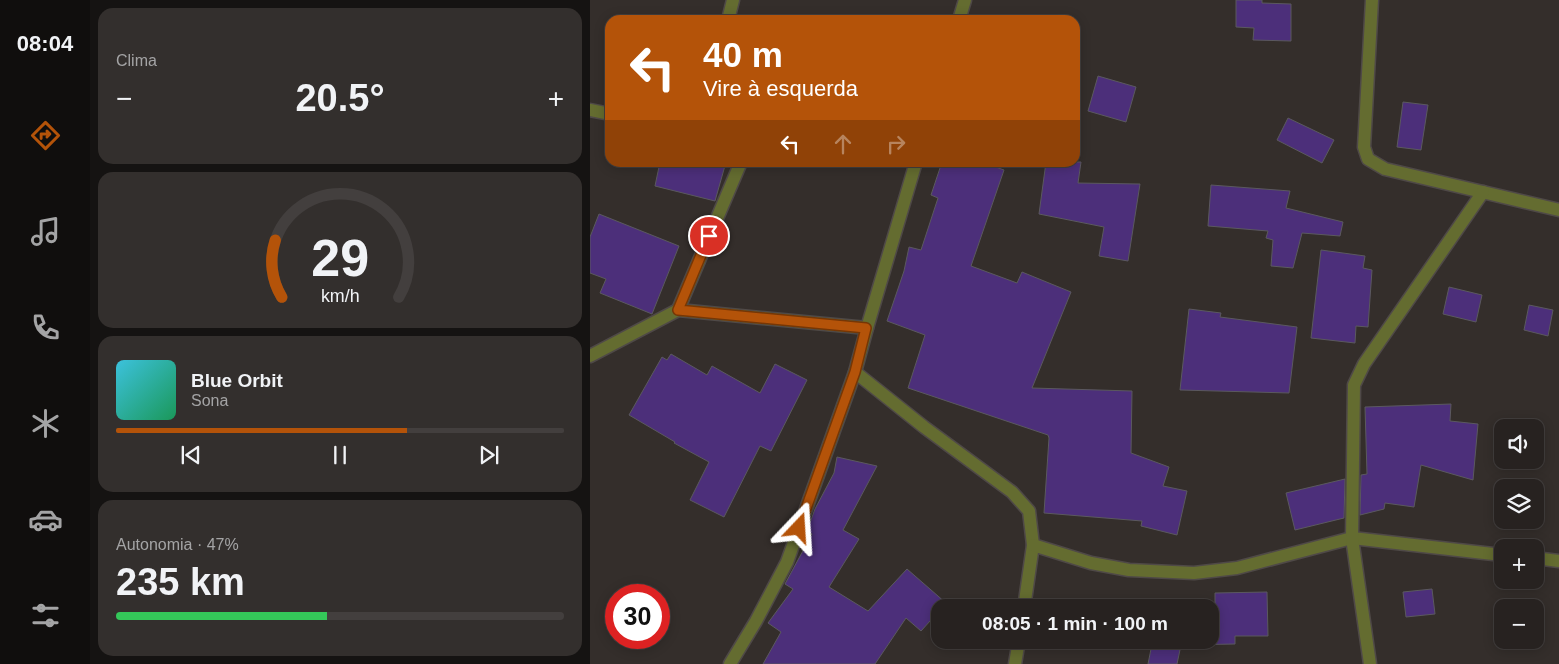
<!DOCTYPE html>
<html lang="pt">
<head>
<meta charset="utf-8">
<style>
  body { margin:0; font-family:Arial,sans-serif; background:#332f2d; color:#f1f3f6; height:100vh; display:flex; flex-direction:column; font-size:19px; white-space:nowrap }
  * { box-sizing:border-box; margin:0 }
  p { font-size:16px; color:#a4a4a5 }
  .icon { flex:none; width:28px; height:28px; fill:none; stroke:currentColor; stroke-width:2; stroke-linecap:round; stroke-linejoin:round }
  .map { position:relative; flex:1; overflow:hidden }
  .side { display:flex; flex-direction:column; gap:8px; padding:8px; background:#151312; width:500px }
  .side>* { flex:none }
  .banner { position:absolute; left:15px; top:15px; width:475px; height:152px; border-radius:15px; box-shadow:0 2px 12px #0003,0 0 0 1px #433f3e; background:#b45309; color:#fff; overflow:hidden }
  .fabs { position:absolute; left:904px; top:419px; display:grid; gap:10px }
  .fabs a { display:grid; place-items:center; width:50px; height:50px; border-radius:10px; background:#272220; box-shadow:0 2px 12px #0003,0 0 0 1px #433f3e; font-size:25px }
  .speed { position:absolute; left:15px; top:584px; display:flex; gap:10px; font-size:25px; font-weight:700; text-align:center }
  .speed>* { display:grid; place-content:center; width:65px; height:65px; border-radius:50%; background:#272220; box-shadow:0 2px 12px #0003,0 0 0 1px #433f3e; line-height:1 }
  .speed .limit { border:8px solid #d22; background:#fff; color:#111 }
  .pin { position:absolute; display:grid; place-items:center; width:42px; height:42px; color:#fff; margin:-21px; border:2px solid #fff; border-radius:50%; box-shadow:0 1px 5px #0007 }
  .me { position:absolute; width:55px; margin:-28px; rotate:20deg; stroke-linejoin:round; filter:drop-shadow(0 0 4px #0008) }
  .turn { display:flex; align-items:center; gap:18px; height:105px; padding:0 15px; font-size:22px }
  .turn .icon { width:65px; height:65px; stroke-width:2.5 }
  .turn b { display:block; font-size:35px; line-height:42px }
  .lanes { display:flex; align-items:center; height:48px; padding:0 15px; background:#0003; justify-content:center; gap:25px; direction:ltr }
  .lanes .off { opacity:.35 }
  .big { font-size:38px; font-weight:700; line-height:1.1 }
  .side .card { flex:1; display:flex; flex-direction:column; justify-content:center; gap:8px; min-width:0; padding:0 18px; border-radius:15px; background:#332f2d }
  .side .dial { align-items:center; gap:0 }
  .dial svg { height:130px; overflow:visible; fill:none; stroke:#433f3e; stroke-width:7; stroke-linecap:round; text-anchor:middle }
  .dial text { fill:#f1f3f6; stroke:none }
  .song { display:flex; align-items:center; gap:15px }
  .cover { width:60px; height:60px; border-radius:8px; background:linear-gradient(135deg,hsl(190 70% 55%),hsl(150 70% 35%)) }
  .played { height:5px; border-radius:2px; background:linear-gradient(90deg,#b45309 65%,#433f3e 65%) }
  .keys { display:flex; justify-content:space-around; direction:ltr }
  .heat { display:flex; justify-content:space-between; align-items:center; font-size:28px; direction:ltr }
  .charge { height:8px; border-radius:4px; background:linear-gradient(90deg,#34c759 47%,#433f3e 0) }
  .trip { position:absolute; left:341px; top:599px; width:288px; height:50px; border-radius:15px; background:#272220; box-shadow:0 2px 12px #0003,0 0 0 1px #433f3e; font-weight:700; line-height:50px; text-align:center }
  main { display:flex; flex:1; min-height:0 }
  .dock { display:flex; flex-direction:column; width:90px; justify-content:space-around; align-items:center; background:#100e0d; color:#a4a4a5 }
  .dock .icon { width:35px; height:35px }
  .dock .on { color:#b45309 }
  .dock b { font-size:22px; color:#f1f3f6 }
  .map>svg:first-child { display:block }
  .building { fill:#4c2f7a; stroke:#5b595f }
  .lines { fill:none; stroke-linecap:round; stroke-linejoin:round }
  .minor-casing { stroke:#4f4947; stroke-width:15 }
  .minor { stroke:#646c30; stroke-width:12 }
  .route-casing { stroke:#753606; stroke-width:12 }
  .route { stroke:#b45309; stroke-width:9 }
</style>
</head>
<body>
<main>
<nav class="dock">
<b>08:04</b>
<svg class="icon on" aria-label="directions" viewBox="0 0 24 24"><path d="M12 3l9 9-9 9-9-9zM9 14v-3h6M13 9l2 2-2 2"/></svg>
<svg class="icon" aria-label="music" viewBox="0 0 24 24"><path d="M9 18V5l10-2v13"/><circle cx="6" cy="18" r="3"/><circle cx="16" cy="16" r="3"/></svg>
<svg class="icon" aria-label="phone" viewBox="0 0 24 24"><path d="M5 4h4l2 5-3 2q2 4 5 5l2-3 5 2v4C11 20 4 13 5 4z"/></svg>
<svg class="icon" aria-label="climate" viewBox="0 0 24 24"><path d="M12 3v18M4 7l16 10M4 17L20 7"/></svg>
<svg class="icon" aria-label="car" viewBox="0 0 24 24"><path d="M5 17H2v-5l4-1 3-4h7l3 4 3 1v5h-3M9 17h6M6 11h13"/><circle cx="7" cy="17" r="2"/><circle cx="17" cy="17" r="2"/></svg>
<svg class="icon" aria-label="filters" viewBox="0 0 24 24"><path d="M4 7h16M4 17h16"/><circle cx="9" cy="7" r="2"/><circle cx="15" cy="17" r="2"/></svg>
</nav>
<section class="side">
<div class="card"><p>Clima</p>
<div class="heat"><a>−</a><b class="big">20.5°</b><a>+</a></div>
</div>
<div class="card dial"><svg viewBox="0 0 100 80">
<path d="M14 69A42 42 0 1 1 86 69"/>
<path d="M14 69A42 42 0 0 1 10 34" stroke="#b45309"/>
<text x="50" y="56" font-size="32" font-weight="700">29</text>
<text x="50" y="72" font-size="11">km/h</text>
</svg></div>
<div class="card">
<div class="song"><i class="cover"></i><div><b>Blue Orbit</b><p>Sona</p></div></div>
<div class="played"></div>
<div class="keys"><svg class="icon" aria-label="previous" viewBox="0 0 24 24"><path d="M18 5L8 12l10 7zM5 5v14"/></svg><svg class="icon" aria-label="pause" viewBox="0 0 24 24"><path d="M8 5v14M16 5v14"/></svg><svg class="icon" aria-label="next" viewBox="0 0 24 24"><path d="M6 5l10 7-10 7zM19 5v14"/></svg></div>
</div>
<div class="card"><p>Autonomia · 47%</p><b class="big">235 km</b><div class="charge"></div></div>
</section>
<div class="map">
<svg width="969" height="664" viewBox="0 0 969 664">
  <rect width="100%" height="100%" fill="#342e2b"/>
  <g class="building">
    <polygon points="646,0 672,0 672,3 701,4 701,41 663,40 664,28 646,27"/>
    <polygon points="508,76 546,87 536,122 498,111"/>
    <polygon points="813,102 838,105 831,150 807,147"/>
    <polygon points="698,118 744,140 732,163 687,140"/>
    <polygon points="70,162 136,162 125,201 65,186"/>
    <polygon points="352,162 392,162 414,170 381,266 427,283 432,272 481,292 442,388 542,391 541,453 579,467 573,486 597,491 587,535 551,526 552,521 454,513 459,438 458,435 318,388 335,335 297,321 314,271 319,247 331,250 348,198 341,195"/>
    <polygon points="456,162 491,162 488,183 550,184 538,261 509,256 514,227 449,214"/>
    <polygon points="621,185 700,191 696,208 753,222 750,236 712,233 703,268 681,266 683,240 676,238 678,231 618,226"/>
    <polygon points="9,214 89,246 62,314 10,293 16,279 0,273 0,237"/>
    <polygon points="731,250 775,256 773,268 782,270 778,327 766,326 765,343 721,338"/>
    <polygon points="859,287 892,295 886,322 853,314"/>
    <polygon points="939,305 963,310 958,336 934,330"/>
    <polygon points="599,309 631,313 630,317 707,327 699,393 590,390"/>
    <polygon points="81,354 117,375 122,366 170,393 185,364 217,380 181,451 170,446 134,517 100,500 119,462 84,443 85,442 39,415 72,357 77,360"/>
    <polygon points="861,404 860,421 888,424 883,480 831,465 824,507 795,503 794,509 770,515 771,475 777,474 775,407"/>
    <polygon points="247,457 287,466 253,530 269,539 239,587 278,611 317,569 356,603 352,608 350,608 350,610 331,631 316,618 285,664 173,664 191,632 178,623 203,589 195,584 222,534 217,531 225,509 244,473"/>
    <polygon points="755,479 754,518 705,530 696,493"/>
    <polygon points="842,589 845,614 816,617 813,592"/>
    <polygon points="677,592 678,636 645,636 645,644 591,645 587,664 558,664 561,649 546,645 547,640 620,640 620,616 625,617 625,593"/>
    <polygon points="554,602 578,608 553,608"/>
  </g>
  <g class="lines">
    <defs>
      <g id="minor">
        <polyline points="782,0 774,147 778,159 795,169 969,210"/>
        <polyline points="138,20 143,0"/>
        <polyline points="369,20 375,0"/>
        <polyline points="0,110 20,114"/>
        <polyline points="88,310 151,162"/>
        <polyline points="0,356 88,310 277,328"/>
        <polyline points="265,372 334,427 422,492 439,511 443,545 434,608"/>
        <polyline points="443,545 501,563 539,570 604,573 647,568 762,538 912,555"/>
        <polyline points="945,558 969,561"/>
        <polyline points="140,664 166,621 197,562 265,372 277,328 326,162"/>
        <polyline points="425,664 429,640"/>
        <polyline points="780,664 762,538 764,385 774,364 893,192"/>
      </g>
    </defs>
    <use href="#minor" class="minor-casing"/>
    <use href="#minor" class="minor"/>
  </g>
  <g class="lines">
    <defs>
      <polyline id="route" points="119,236 88,310 276,328 265,372 209,528"/>
    </defs>
    <use href="#route" class="route-casing"/>
    <use href="#route" class="route"/>
  </g>
</svg>
<div class="fabs">
<a><svg class="icon" aria-label="sound" viewBox="0 0 24 24"><path d="M4 9h4l5-4v14l-5-4H4zM17 9q2 3 0 6"/></svg></a>
<a><svg class="icon" aria-label="layers" viewBox="0 0 24 24"><path d="M12 4l9 5-9 5-9-5zM3 14l9 5 9-5"/></svg></a>
<a>+</a>
<a>−</a>
</div>
<div class="speed"><div class="limit">30</div></div>
<div class="pin" style="left:119px;top:236px;background:#d93025"><svg class="icon" aria-label="arrive" viewBox="0 0 24 24"><path d="M6 21V4h12l-3 4 3 4H6"/></svg></div>
<svg class="me" style="left:209px;top:528px" viewBox="-20 -20 40 40"><path d="M0-17L14 15 0 8-14 15z" fill="#b45309" stroke="#fff" stroke-width="4"/></svg>
<div class="trip">08:05 · 1 min · 100 m</div>
<div class="banner">
<div class="turn"><svg class="icon" aria-label="left" viewBox="0 0 24 24"><path d="M17 20v-9H6M10 6l-5 5 5 5"/></svg><div><b>40 m</b>Vire à esquerda</div></div>
<div class="lanes"><svg class="icon" aria-label="left" viewBox="0 0 24 24"><path d="M17 20v-9H6M10 6l-5 5 5 5"/></svg><svg class="icon off" aria-label="ahead" viewBox="0 0 24 24"><path d="M12 20V5M6 11l6-6 6 6"/></svg><svg class="icon off" aria-label="right" viewBox="0 0 24 24"><path d="M7 20v-9h11M14 6l5 5-5 5"/></svg></div>
</div>
</div>
</main>
</body>
</html>
